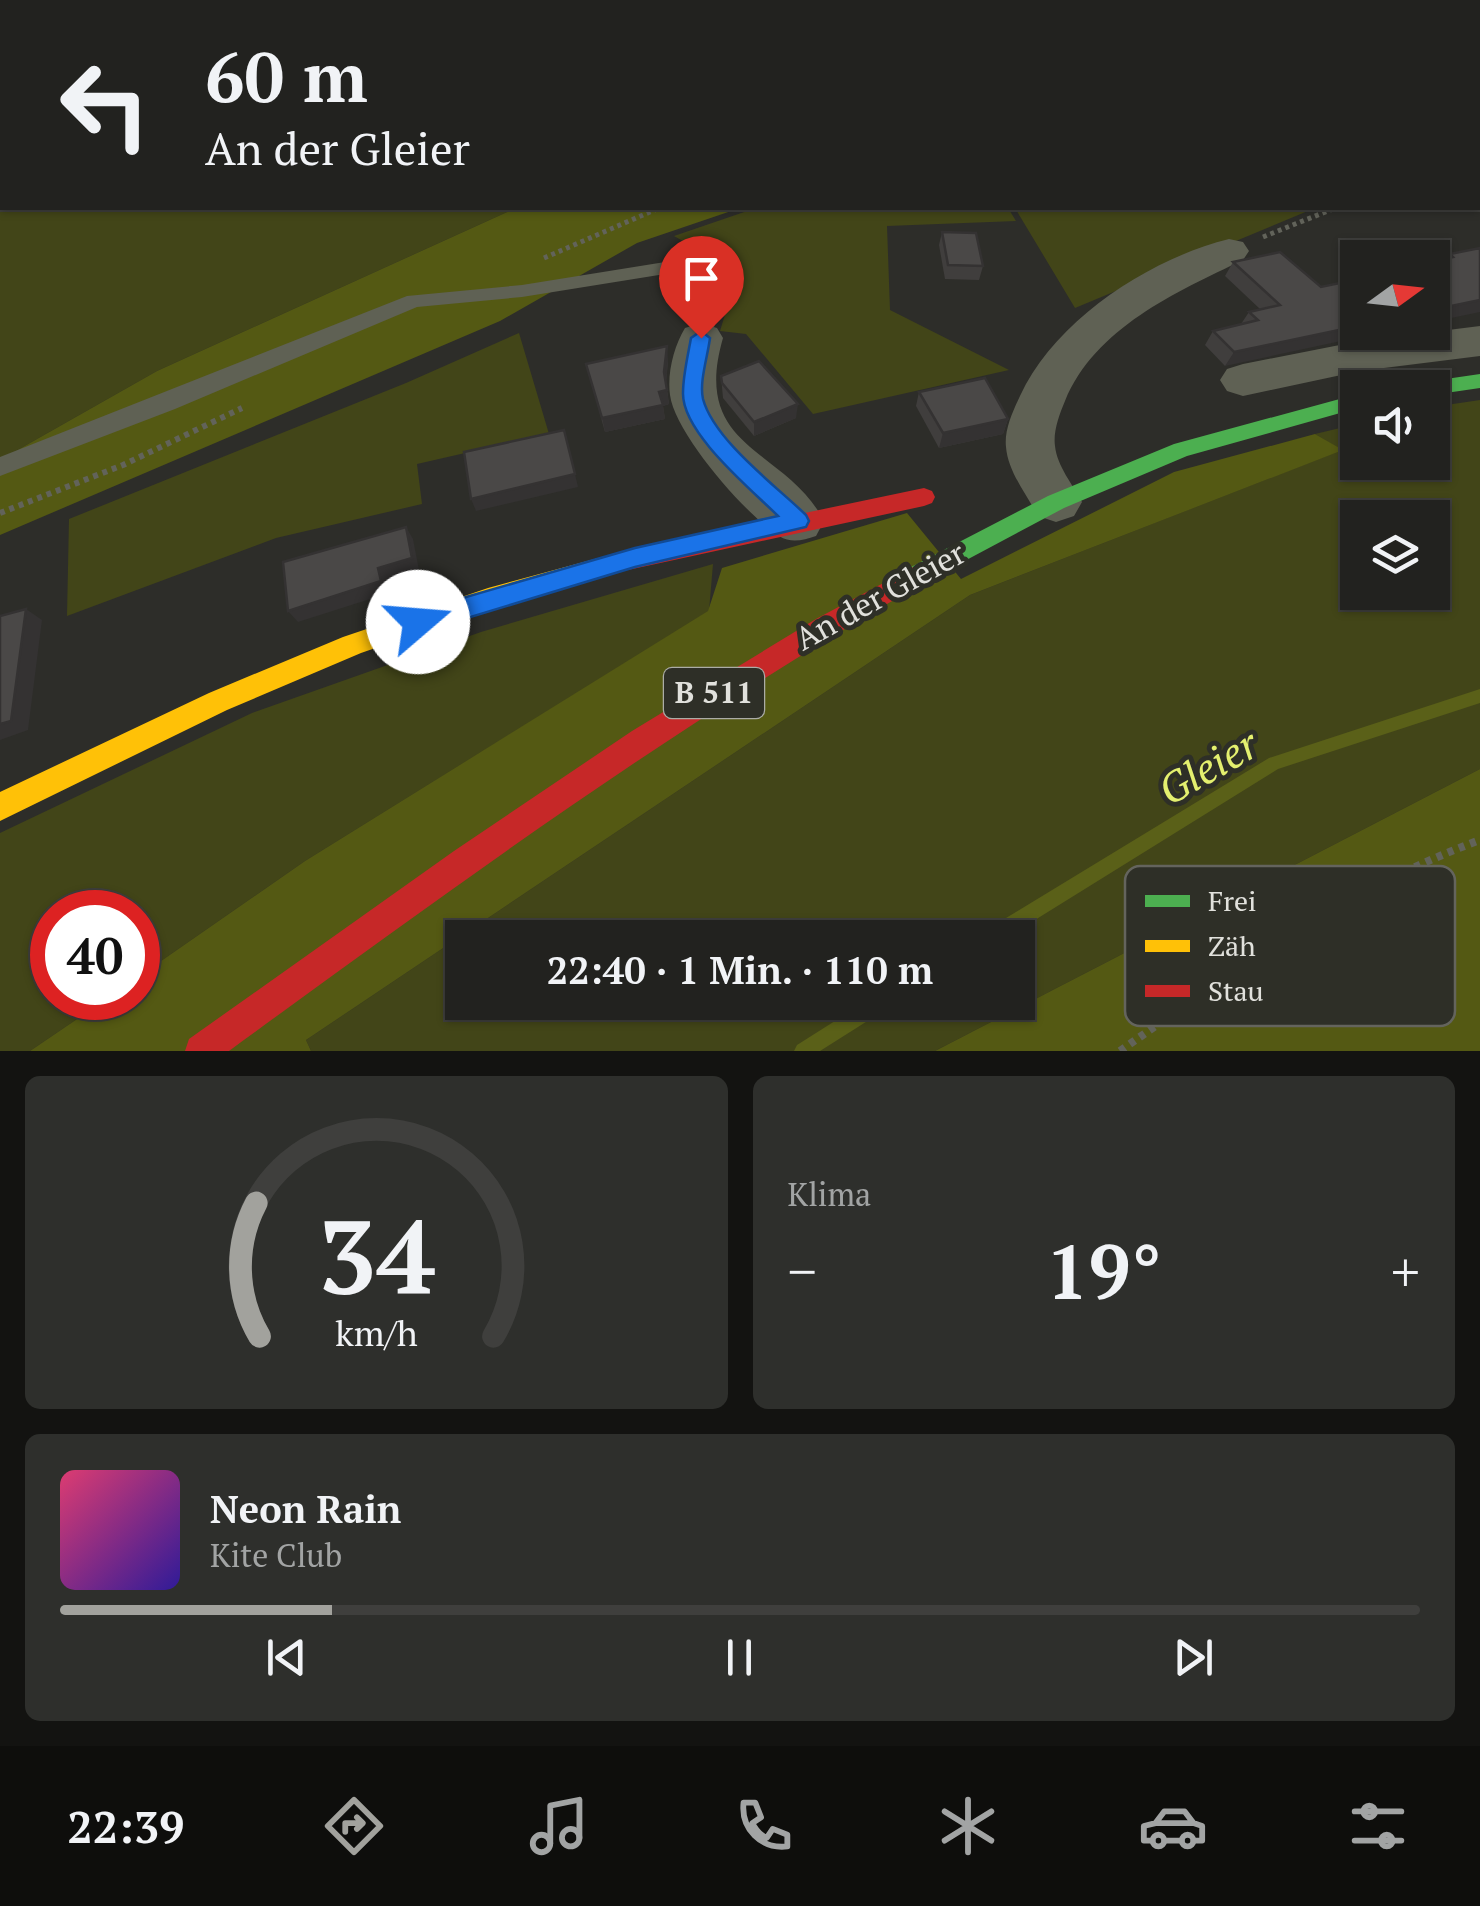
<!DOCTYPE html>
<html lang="de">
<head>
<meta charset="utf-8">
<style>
  body { margin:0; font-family:"PT Serif",serif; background:#2e2f2c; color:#f1f3f6; height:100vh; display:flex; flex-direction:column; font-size:38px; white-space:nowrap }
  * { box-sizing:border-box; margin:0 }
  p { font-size:32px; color:#a2a4a4 }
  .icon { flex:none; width:55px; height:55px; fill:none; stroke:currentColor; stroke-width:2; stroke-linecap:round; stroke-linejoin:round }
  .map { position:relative; height:1051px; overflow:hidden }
  .side { display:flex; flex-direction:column; gap:25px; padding:25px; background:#131311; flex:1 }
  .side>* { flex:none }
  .banner { position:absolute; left:0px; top:0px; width:1480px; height:210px; box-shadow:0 2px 8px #0004,0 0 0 2px #3f3f3d; background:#22221f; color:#f1f3f6; overflow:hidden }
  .needle { width:65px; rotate:75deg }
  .tools { position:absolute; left:1340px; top:240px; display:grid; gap:20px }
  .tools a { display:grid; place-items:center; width:110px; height:110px; border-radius:0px; background:#22221f; box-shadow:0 2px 8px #0004,0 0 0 2px #3f3f3d; font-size:50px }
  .speed { position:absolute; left:30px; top:890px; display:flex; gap:20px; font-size:50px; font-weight:700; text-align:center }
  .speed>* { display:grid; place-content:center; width:130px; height:130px; border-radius:50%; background:#22221f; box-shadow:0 2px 8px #0004,0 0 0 2px #3f3f3d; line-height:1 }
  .speed .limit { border:15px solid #d22; background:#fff; color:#111 }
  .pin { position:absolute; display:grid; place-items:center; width:85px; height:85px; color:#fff; margin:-102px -42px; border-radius:50% 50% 50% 0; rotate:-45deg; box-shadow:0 0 10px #0007 }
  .pin .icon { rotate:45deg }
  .me { position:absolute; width:110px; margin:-55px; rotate:72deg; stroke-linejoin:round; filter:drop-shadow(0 0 8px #0008) }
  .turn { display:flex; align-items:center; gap:35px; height:210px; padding:0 40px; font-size:45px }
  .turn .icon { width:130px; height:130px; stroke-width:2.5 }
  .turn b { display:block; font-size:70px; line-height:85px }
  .big { font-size:75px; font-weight:600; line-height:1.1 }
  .side .widget { flex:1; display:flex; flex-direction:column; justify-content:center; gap:15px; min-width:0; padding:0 35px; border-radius:15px; background:#2e2f2c }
  .side .dial { align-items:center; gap:0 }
  .dial svg { height:260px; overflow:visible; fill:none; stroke:#3f3f3d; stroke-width:7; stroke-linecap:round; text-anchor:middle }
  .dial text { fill:#f1f3f6; stroke:none }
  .song { display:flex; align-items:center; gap:30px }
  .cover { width:120px; height:120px; border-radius:15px; background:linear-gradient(135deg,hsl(340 70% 55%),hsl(250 70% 35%)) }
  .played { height:10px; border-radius:5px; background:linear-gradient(90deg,#a2a29d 20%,#3f3f3d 20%) }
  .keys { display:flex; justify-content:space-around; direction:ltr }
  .heat { display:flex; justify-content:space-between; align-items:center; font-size:55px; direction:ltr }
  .side .tiles { flex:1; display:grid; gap:25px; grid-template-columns:1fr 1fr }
  .widget:last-child { grid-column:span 2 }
  .trip { position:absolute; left:445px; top:920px; width:590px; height:100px; border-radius:0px; background:#22221f; box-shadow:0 2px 8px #0004,0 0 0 2px #3f3f3d; font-weight:600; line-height:100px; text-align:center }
  .tab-bar { display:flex; height:160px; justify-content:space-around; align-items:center; background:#0e0e0c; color:#a2a4a4 }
  .tab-bar .icon { width:70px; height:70px }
  .tab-bar .selected { color:#a2a29d }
  .tab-bar b { font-size:45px; color:#f1f3f6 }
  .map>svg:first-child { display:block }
  .green { fill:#424518; fill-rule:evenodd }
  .forest { fill:#545913 }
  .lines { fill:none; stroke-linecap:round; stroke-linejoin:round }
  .stream { fill:#5a6018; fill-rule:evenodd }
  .path-far3 { stroke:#62635a; stroke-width:4; stroke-dasharray:2.5 2.5; stroke-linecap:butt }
  .path-far2 { stroke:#62635a; stroke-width:5; stroke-dasharray:4 4; stroke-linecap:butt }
  .path-far1 { stroke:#62635a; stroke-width:6; stroke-dasharray:5 5; stroke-linecap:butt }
  .path { stroke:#62635a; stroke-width:8; stroke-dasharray:6 6; stroke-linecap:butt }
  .lane { fill:#5f6154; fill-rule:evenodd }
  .street { fill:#5f6154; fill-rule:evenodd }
  .fast { fill:#4caf50; fill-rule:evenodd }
  .slow { fill:#ffc107; fill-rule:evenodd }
  .jam { fill:#c62828; fill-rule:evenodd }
  .wall { fill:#403e3d }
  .shaded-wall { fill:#343232 }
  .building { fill:#4a4847; stroke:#343232; stroke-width:2.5 }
  .route { fill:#1a73e8; stroke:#114b97; stroke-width:2.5 }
  .labels { text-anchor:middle; stroke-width:10; stroke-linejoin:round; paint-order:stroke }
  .shield { fill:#2e2f27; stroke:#abaca6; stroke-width:2.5 }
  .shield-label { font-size:30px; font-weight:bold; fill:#e1e1dc }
  .street-label { font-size:32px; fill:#e1e1dc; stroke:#2e2f27 }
  .near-water-label { font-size:42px; font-style:italic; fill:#e4f06f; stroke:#2e2f27 }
  .key { fill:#2e2f27; stroke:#64645d; stroke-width:2.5 }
  .key-label { font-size:28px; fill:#e1e1dc }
</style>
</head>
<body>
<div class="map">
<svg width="1480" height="1051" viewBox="0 0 1480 1051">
  <rect width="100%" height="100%" fill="#2d2d29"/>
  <g class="green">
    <polygon points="0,0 258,0 2,2 2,208 516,208 157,371 0,460"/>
    <polygon points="756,208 1008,208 1016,221 887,226 890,310 1009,370 813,414 746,334 720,331 738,272 674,236"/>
    <polygon points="1015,208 1315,208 1075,308"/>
    <polygon points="519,333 549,434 417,464 422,504 276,538 67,616 69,519 406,383"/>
    <path d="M 1480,400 L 1480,769 L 935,1051 L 311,1051 L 306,1040 L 970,595 L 1342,450 L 1315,434 L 1357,424 L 1358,462 L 1432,462 L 1433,407 ZM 1358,518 L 1432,518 L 1432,592 L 1358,592 ZM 462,938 L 1018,938 L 1018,1002 L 462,1002 Z"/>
    <polygon points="713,564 709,611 305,861 138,977 138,912 52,912 52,998 108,998 30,1051 0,1051 0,833 252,713 481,632"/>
  </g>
  <g class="forest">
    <polygon points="576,0 1469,0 575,2"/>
    <polygon points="516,208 740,208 637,243 500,321 0,535 0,460 157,371"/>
    <polygon points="1315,434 1343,450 970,595 306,1040 311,1051 30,1051 108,998 138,998 138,977 305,861 708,611 722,568 907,513 961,579 1174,472"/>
    <polygon points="1480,769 1480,1051 935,1051"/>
  </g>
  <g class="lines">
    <g class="stream">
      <polygon points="1480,689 1480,703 1278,769 1006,938 981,938 983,932 1269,758"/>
      <polygon points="865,1002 891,1002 888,1008 820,1051 794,1051 797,1045"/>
    </g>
    <g class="path-far3">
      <polyline points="241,2 246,0"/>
      <polyline points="250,2 267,0"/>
    </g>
    <g class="path-far2">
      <polyline points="1263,237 1335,208"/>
      <polyline points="544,258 659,208"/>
    </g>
    <polyline class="path-far1" points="0,513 123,465 242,408"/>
    <path class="path" d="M 1120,1051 C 1235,970 1347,889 1480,840"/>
    <polygon class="lane" points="690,258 718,266 731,282 708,343 694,343 691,338 711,283 704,274 690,270 522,297 417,307 175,409 0,476 0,457 407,296 522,285"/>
    <g class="street">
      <path d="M 1229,239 L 1243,242 L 1249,251 L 1243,260 C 1176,292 1095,328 1065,401 C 1059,415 1053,432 1055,446 C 1057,466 1073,485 1082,502 L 1074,516 L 1056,522 L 1038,516 C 1027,495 1008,472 1006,447 C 1004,430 1013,411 1020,396 C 1055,320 1149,259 1229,239 Z"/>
      <path d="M 701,323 L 717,328 L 723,338 C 690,451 786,447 824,521 L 816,536 C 803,540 792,544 779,536 C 746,515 675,434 670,395 C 667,373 674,346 685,328 Z"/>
      <polygon points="1480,326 1480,356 1360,371 1243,396 1227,391 1220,380 1227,369 1243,364 1360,341"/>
    </g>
    <g class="fast">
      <polygon points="1480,374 1480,388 1432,395 1432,388 1422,388 1432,381"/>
      <polygon points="1358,394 1358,408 1187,456 1064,508 927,581 919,584 911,581 907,574 911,567 1048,496 1174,444"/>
    </g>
    <polygon class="slow" points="628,550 636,553 640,560 636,567 488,609 361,653 227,710 0,821 0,792 209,693 343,637 488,588"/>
    <g class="jam">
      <polygon points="924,488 932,491 935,497 932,503 924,506 628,570 620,567 616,560 620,553 628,550"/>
      <path d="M 919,564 L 927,567 L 931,574 L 927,581 C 682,720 456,885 229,1051 L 185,1051 L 189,1039 L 454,851 L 632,731 L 816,619 Z"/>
    </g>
  </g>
  <g class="wall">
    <polygon points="942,232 983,266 979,280 945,279 939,245"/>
    <polygon points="1480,248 1432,322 1432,263 1435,261 1448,258 1450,254"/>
    <polygon points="1233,262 1321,287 1225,366 1205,345 1213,331 1241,324 1249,312 1260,309 1225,276"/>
    <polygon points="668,361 666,382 669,404 663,406 665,419 605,432 586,364"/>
    <polygon points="721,376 796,418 754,436 723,398"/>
    <polygon points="919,392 1008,419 1003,434 939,448 916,406"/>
  </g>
  <g class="shaded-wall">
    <polygon points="1480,300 1480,312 1432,322 1432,310"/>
    <polygon points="1358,326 1358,332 1383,332 1225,366 1234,352"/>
    <polygon points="667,346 668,361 666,386 664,372"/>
    <polygon points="667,390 669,404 663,406 665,419 605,432 602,418 659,392"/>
    <polygon points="798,404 796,418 754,436 754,422"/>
    <polygon points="1008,419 1003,434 939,448 943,433"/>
    <polygon points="575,474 578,487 476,511 471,499"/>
    <polygon points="406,527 413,539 419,570 386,580 389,593 298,622 288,611 378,568"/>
    <polygon points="26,609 42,620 28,730 0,740 0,724"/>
  </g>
  <g class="building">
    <polygon points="942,232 976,233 983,266 948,265"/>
    <polygon points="1480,248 1480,300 1432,310 1432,275 1449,272 1435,261 1453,257 1450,254"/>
    <polygon points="1280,252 1321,287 1354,280 1358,283 1358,326 1234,352 1213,331 1258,320 1249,312 1280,305 1233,262"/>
    <polygon points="667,346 664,372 667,390 659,392 663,405 602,418 586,364"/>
    <polygon points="759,361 798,404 754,422 722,383 721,376"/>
    <polygon points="985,378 1008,419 943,433 919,392"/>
    <polygon points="564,430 575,474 471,499 464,452"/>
    <polygon points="406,527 412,558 378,568 381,581 288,611 283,562"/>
    <polygon points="26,609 11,721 0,724 0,616"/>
  </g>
  <path class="route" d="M 701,331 L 710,338 C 708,355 699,382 703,399 C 714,440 776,486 806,515 L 809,521 L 806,527 L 635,567 L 418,633 L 409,630 L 405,622 L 409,615 L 418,611 L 635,548 L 778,516 C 751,489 682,433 683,393 C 683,375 688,355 691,338 Z"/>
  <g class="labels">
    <rect class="shield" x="664" y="668" width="100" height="50" rx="8"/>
    <g class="shield-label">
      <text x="714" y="703">B 511</text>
    </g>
    <g class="street-label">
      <text transform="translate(880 596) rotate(-29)" y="11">An der Gleier</text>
    </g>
    <g class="near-water-label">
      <text transform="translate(1208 767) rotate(-30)" y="15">Gleier</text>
    </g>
  </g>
  <rect x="1125" y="866" width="330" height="160" rx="15" class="key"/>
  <rect x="1145" y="895" width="45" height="12" fill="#4caf50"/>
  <rect x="1145" y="940" width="45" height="12" fill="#ffc107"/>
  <rect x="1145" y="985" width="45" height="12" fill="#c62828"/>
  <g class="key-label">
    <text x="1208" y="911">Frei</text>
    <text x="1208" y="956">Zäh</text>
    <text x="1208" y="1001">Stau</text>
  </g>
</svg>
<div class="tools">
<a><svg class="needle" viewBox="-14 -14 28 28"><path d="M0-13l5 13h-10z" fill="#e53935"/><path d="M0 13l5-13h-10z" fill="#a2a4a4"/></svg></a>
<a><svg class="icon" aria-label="sound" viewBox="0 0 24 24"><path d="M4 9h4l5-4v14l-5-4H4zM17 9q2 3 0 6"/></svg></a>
<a><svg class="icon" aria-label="layers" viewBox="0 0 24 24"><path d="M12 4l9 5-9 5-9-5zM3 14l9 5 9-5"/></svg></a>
</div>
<div class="speed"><div class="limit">40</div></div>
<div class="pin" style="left:701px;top:338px;background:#d93025"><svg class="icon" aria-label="arrive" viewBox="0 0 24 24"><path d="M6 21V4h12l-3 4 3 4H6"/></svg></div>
<svg class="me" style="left:418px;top:622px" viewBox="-20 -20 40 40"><circle r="19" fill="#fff"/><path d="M0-13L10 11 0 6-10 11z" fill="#1a73e8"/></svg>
<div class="trip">22:40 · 1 Min. · 110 m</div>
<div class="banner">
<div class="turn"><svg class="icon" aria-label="left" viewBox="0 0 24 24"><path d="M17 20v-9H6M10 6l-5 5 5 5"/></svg><div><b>60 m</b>An der Gleier</div></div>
</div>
</div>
<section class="side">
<div class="tiles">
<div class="widget dial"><svg viewBox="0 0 100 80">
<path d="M14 69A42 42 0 1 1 86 69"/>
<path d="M14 69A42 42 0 0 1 13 28" stroke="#a2a29d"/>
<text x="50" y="56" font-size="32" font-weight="700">34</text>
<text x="50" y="72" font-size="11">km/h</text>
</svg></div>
<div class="widget"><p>Klima</p>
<div class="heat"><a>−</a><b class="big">19°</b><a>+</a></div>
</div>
<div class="widget">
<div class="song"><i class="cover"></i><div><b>Neon Rain</b><p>Kite Club</p></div></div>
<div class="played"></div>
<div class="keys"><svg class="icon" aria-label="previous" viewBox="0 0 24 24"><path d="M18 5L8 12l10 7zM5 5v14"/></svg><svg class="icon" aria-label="pause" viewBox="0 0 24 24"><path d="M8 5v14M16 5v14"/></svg><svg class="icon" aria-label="next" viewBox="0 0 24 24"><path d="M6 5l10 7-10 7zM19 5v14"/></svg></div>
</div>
</div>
</section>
<nav class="tab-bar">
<b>22:39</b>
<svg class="icon selected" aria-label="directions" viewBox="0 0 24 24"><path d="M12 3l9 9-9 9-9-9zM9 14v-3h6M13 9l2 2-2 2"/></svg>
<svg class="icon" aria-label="music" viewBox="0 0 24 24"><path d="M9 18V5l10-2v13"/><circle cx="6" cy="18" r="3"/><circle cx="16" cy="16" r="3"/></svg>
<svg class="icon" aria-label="phone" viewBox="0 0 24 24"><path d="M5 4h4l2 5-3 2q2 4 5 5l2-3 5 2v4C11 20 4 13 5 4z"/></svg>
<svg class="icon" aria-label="climate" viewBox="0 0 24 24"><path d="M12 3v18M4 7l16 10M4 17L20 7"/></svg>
<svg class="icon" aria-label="car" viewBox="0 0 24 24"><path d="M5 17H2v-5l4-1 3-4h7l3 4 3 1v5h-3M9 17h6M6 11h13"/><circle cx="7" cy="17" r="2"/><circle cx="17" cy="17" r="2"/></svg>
<svg class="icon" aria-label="filters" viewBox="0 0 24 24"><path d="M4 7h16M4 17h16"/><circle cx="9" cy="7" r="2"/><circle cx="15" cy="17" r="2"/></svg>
</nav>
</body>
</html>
